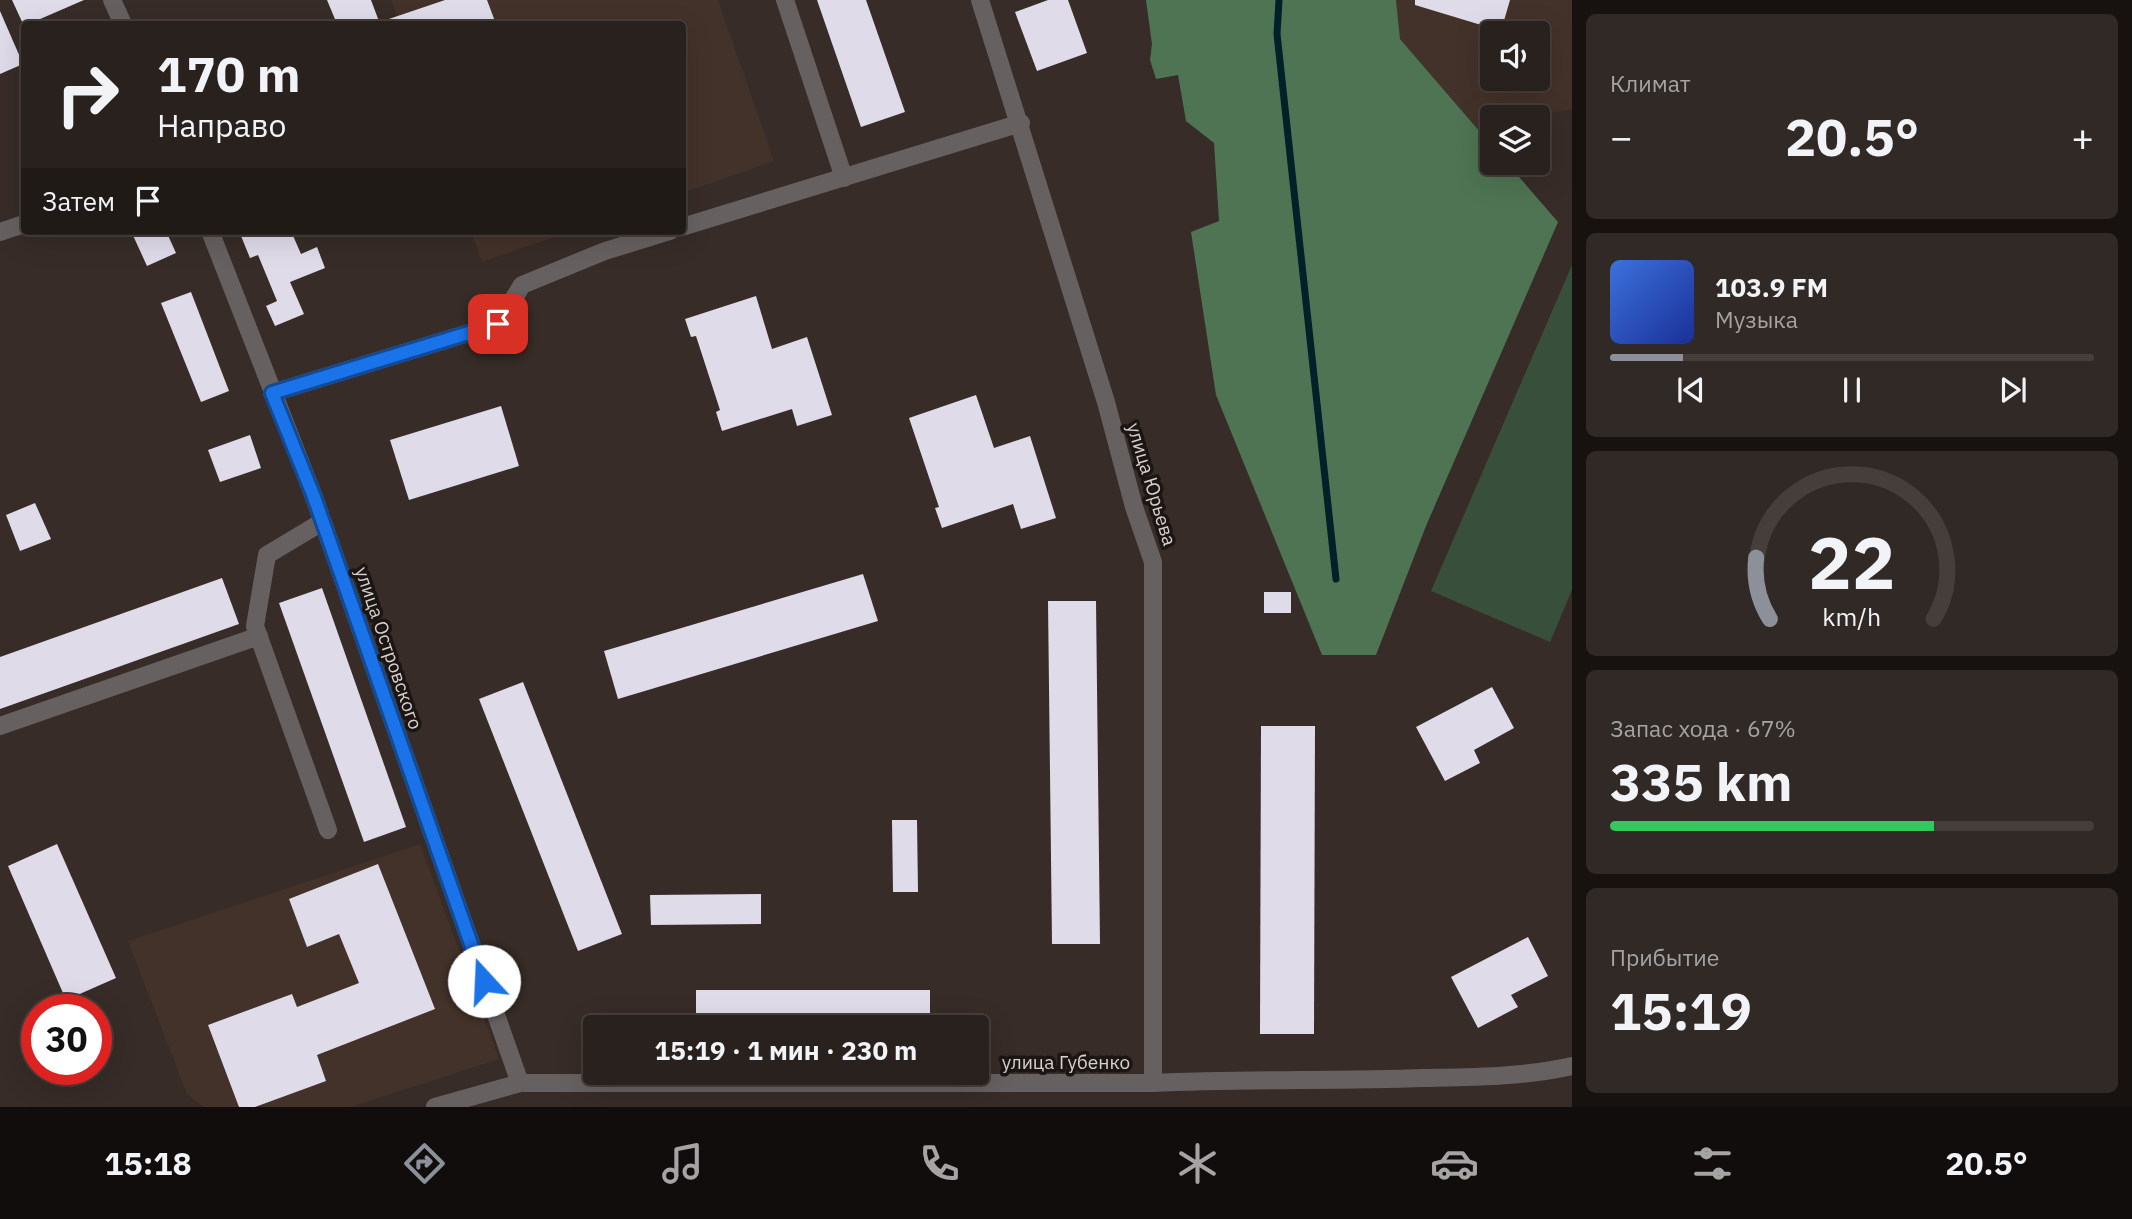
<!DOCTYPE html>
<html lang="ru">
<head>
<meta charset="utf-8">
<style>
  body { margin:0; font-family:"IBM Plex Sans",sans-serif; background:#312926; color:#f1f3f6; height:100vh; display:flex; flex-direction:column; font-size:26px; white-space:nowrap }
  * { box-sizing:border-box; margin:0 }
  p { font-size:23px; color:#a5a3a4 }
  .icon { flex:none; width:38px; height:38px; fill:none; stroke:currentColor; stroke-width:2; stroke-linecap:round; stroke-linejoin:round }
  .map { position:relative; flex:1; overflow:hidden }
  .panel { display:flex; flex-direction:column; gap:14px; padding:14px; background:#171210; width:560px }
  .panel>* { flex:none }
  .guide { position:absolute; left:21px; top:21px; width:665px; height:214px; border-radius:7px; box-shadow:0 7px 28px #0002,0 0 0 2px #453e3b; background:#29211d; color:#f1f3f6; overflow:hidden }
  .fabs { position:absolute; left:1480px; top:21px; display:grid; gap:14px }
  .fabs a { display:grid; place-items:center; width:70px; height:70px; border-radius:7px; background:#29211d; box-shadow:0 7px 28px #0002,0 0 0 2px #453e3b; font-size:35px }
  .speed { position:absolute; left:21px; top:994px; display:flex; gap:14px; font-size:35px; font-weight:700; text-align:center }
  .speed>* { display:grid; place-content:center; width:91px; height:91px; border-radius:50%; background:#29211d; box-shadow:0 7px 28px #0002,0 0 0 2px #453e3b; line-height:1 }
  .speed .limit { border:10px solid #d22; background:#fff; color:#111 }
  .pin { position:absolute; display:grid; place-items:center; width:60px; height:60px; color:#fff; margin:-30px; border-radius:14px; box-shadow:0 4px 10px #0006 }
  .me { position:absolute; width:77px; margin:-38px; rotate:340deg; stroke-linejoin:round; filter:drop-shadow(0 0 5px #0008) }
  .turn { display:flex; align-items:center; gap:24px; height:147px; padding:0 21px; font-size:32px }
  .turn .icon { width:91px; height:91px; stroke-width:2.5 }
  .turn b { display:block; font-size:49px; line-height:60px }
  .then { display:flex; align-items:center; height:66px; padding:0 21px; background:#0003; gap:14px; font-size:26px }
  .big { font-size:52px; font-weight:700; line-height:1.1 }
  .panel .card { flex:1; display:flex; flex-direction:column; justify-content:center; gap:10px; min-width:0; padding:0 24px; border-radius:10px; background:#312926 }
  .panel .dial { align-items:center; gap:0 }
  .dial svg { height:182px; overflow:visible; fill:none; stroke:#453e3b; stroke-width:7; stroke-linecap:round; text-anchor:middle }
  .dial text { fill:#f1f3f6; stroke:none }
  .song { display:flex; align-items:center; gap:21px }
  .cover { width:84px; height:84px; border-radius:10px; background:linear-gradient(135deg,hsl(220 70% 55%),hsl(230 70% 35%)) }
  .played { height:7px; border-radius:4px; background:linear-gradient(90deg,#8c9099 15%,#453e3b 15%) }
  .keys { display:flex; justify-content:space-around; direction:ltr }
  .heat { display:flex; justify-content:space-between; align-items:center; font-size:38px; direction:ltr }
  .charge { height:10px; border-radius:5px; background:linear-gradient(90deg,#34c759 67%,#453e3b 0) }
  .trip { position:absolute; left:583px; top:1015px; width:406px; height:70px; border-radius:7px; background:#29211d; box-shadow:0 7px 28px #0002,0 0 0 2px #453e3b; font-weight:700; line-height:70px; text-align:center }
  .tabs { display:flex; height:112px; justify-content:space-around; align-items:center; background:#100d0c; color:#a5a3a4 }
  .tabs .icon { width:49px; height:49px }
  .tabs .active { color:#8c9099 }
  .tabs b { font-size:32px; color:#f1f3f6 }
  main { display:flex; flex:1; min-height:0 }
  .map>svg:first-child { display:block }
  .built { fill:#433229; fill-rule:evenodd }
  .green { fill:#38503b }
  .forest { fill:#4e7453 }
  .lines { fill:none; stroke-linecap:round; stroke-linejoin:round }
  .stream { stroke:#002127; stroke-width:7 }
  .building { fill:#dfdbe9 }
  .minor { stroke:#676061; stroke-width:18 }
  .route-casing { stroke:#114b97; stroke-width:18 }
  .route { stroke:#1a73e8; stroke-width:12 }
  .labels { text-anchor:middle; stroke-width:7; stroke-linejoin:round; paint-order:stroke }
  .street-label { font-size:19px; fill:#d8d0cd; stroke:#1b1614 }
</style>
</head>
<body>
<main>
<div class="map">
<svg width="1572" height="1107" viewBox="0 0 1572 1107">
  <rect width="100%" height="100%" fill="#372c27"/>
  <g class="built">
    <polygon points="391,0 718,0 774,161 683,193 682,24 400,24"/>
    <path d="M 1396,0 L 1572,0 L 1572,109 L 1530,117 L 1493,117 L 1493,125 L 1477,128 L 1400,39 ZM 1493,33 L 1538,33 L 1538,79 L 1493,79 Z"/>
    <polygon points="471,231 572,231 482,262"/>
    <polygon points="420,844 499,1059 351,1107 204,1107 187,1094 128,941"/>
  </g>
  <polygon class="green" points="1572,265 1572,590 1550,642 1431,591"/>
  <polygon class="forest" points="1146,0 1396,0 1400,39 1493,147 1493,163 1507,163 1558,222 1426,526 1376,655 1322,655 1216,395 1191,232 1219,221 1214,143 1186,121 1178,75 1156,79 1150,60 1152,44"/>
  <g class="lines">
    <polyline class="stream" points="1279,0 1277,34 1336,579"/>
  </g>
  <g class="building">
    <polygon points="12,0 84,0 24,26"/>
    <polygon points="327,0 371,0 380,24 337,24"/>
    <polygon points="445,0 487,0 496,24 384,24 383,21"/>
    <polygon points="817,0 866,0 905,112 861,127"/>
    <polygon points="1048,0 1068,0 1087,53 1037,71 1015,12"/>
    <polygon points="1415,0 1510,0 1501,31 1415,5"/>
    <polygon points="0,11 23,64 0,74"/>
    <polygon points="131,231 166,231 176,253 147,266"/>
    <polygon points="239,231 291,231 301,254 317,247 325,268 290,282 304,314 275,326 266,306 277,301 258,255 250,258"/>
    <polygon points="191,292 229,391 201,402 161,303"/>
    <polygon points="756,296 772,349 807,337 832,415 797,426 792,409 722,431 716,412 720,410 696,336 691,337 685,319"/>
    <polygon points="976,395 994,448 1030,436 1056,518 1021,529 1013,504 942,528 935,508 939,507 909,418"/>
    <polygon points="501,406 519,466 409,500 390,440"/>
    <polygon points="250,435 261,468 220,482 208,450"/>
    <polygon points="35,503 51,539 20,551 6,515"/>
    <polygon points="863,574 878,621 618,699 604,651"/>
    <polygon points="222,578 239,624 0,709 0,657"/>
    <polygon points="322,588 406,827 364,842 279,603"/>
    <rect x="1264" y="592" width="27" height="21"/>
    <polygon points="1048,601 1096,601 1100,944 1052,944"/>
    <polygon points="523,682 622,934 578,951 479,699"/>
    <polygon points="1492,687 1514,728 1474,750 1480,763 1445,781 1416,727"/>
    <polygon points="1261,726 1315,726 1314,1034 1260,1034"/>
    <polygon points="892,820 917,820 918,892 893,892"/>
    <polygon points="57,844 116,978 66,1000 8,866"/>
    <polygon points="378,864 435,1009 317,1055 326,1081 255,1107 239,1107 208,1025 292,994 297,1007 359,983 339,934 307,947 289,899"/>
    <polygon points="761,894 761,924 651,925 650,895"/>
    <polygon points="1528,937 1548,976 1511,995 1518,1007 1478,1028 1451,977"/>
    <rect x="696" y="990" width="234" height="37"/>
  </g>
  <g class="lines">
    <g class="minor">
      <polyline points="112,0 123,24"/>
      <polyline points="785,0 844,178"/>
      <polyline points="980,0 1106,402 1134,507 1153,562 1153,1083"/>
      <polyline points="682,227 1021,123"/>
      <polyline points="210,231 314,497 520,1083"/>
      <polyline points="0,232 24,224"/>
      <polyline points="272,393 498,324 522,285 605,251 670,231"/>
      <polyline points="322,522 267,555 255,626 328,830"/>
      <polyline points="0,726 259,636"/>
      <path d="M 435,1107 L 520,1083 L 1153,1083 C 1243,1079 1333,1081 1424,1078 C 1474,1077 1523,1077 1572,1066"/>
    </g>
  </g>
  <g class="lines">
    <defs>
      <polyline id="route" points="484,981 314,497 272,393 498,324"/>
    </defs>
    <use href="#route" class="route-casing"/>
    <use href="#route" class="route"/>
  </g>
  <g class="labels">
    <g class="street-label">
      <text transform="translate(1152 484) rotate(73)" y="7">улица Юрьева</text>
      <text transform="translate(389 648) rotate(71)" y="7">улица Островского</text>
      <text x="1066" y="1069">улица Губенко</text>
    </g>
  </g>
</svg>
<div class="fabs">
<a><svg class="icon" aria-label="sound" viewBox="0 0 24 24"><path d="M4 9h4l5-4v14l-5-4H4zM17 9q2 3 0 6"/></svg></a>
<a><svg class="icon" aria-label="layers" viewBox="0 0 24 24"><path d="M12 4l9 5-9 5-9-5zM3 14l9 5 9-5"/></svg></a>
</div>
<div class="speed"><div class="limit">30</div></div>
<div class="pin" style="left:498px;top:324px;background:#d93025"><svg class="icon" aria-label="arrive" viewBox="0 0 24 24"><path d="M6 21V4h12l-3 4 3 4H6"/></svg></div>
<svg class="me" style="left:484px;top:981px" viewBox="-20 -20 40 40"><circle r="19" fill="#fff"/><path d="M0-13L10 11 0 6-10 11z" fill="#1a73e8"/></svg>
<div class="trip">15:19 · 1 мин · 230 m</div>
<div class="guide">
<div class="turn"><svg class="icon" aria-label="right" viewBox="0 0 24 24"><path d="M7 20v-9h11M14 6l5 5-5 5"/></svg><div><b>170 m</b>Направо</div></div>
<div class="then">Затем<svg class="icon" aria-label="arrive" viewBox="0 0 24 24"><path d="M6 21V4h12l-3 4 3 4H6"/></svg></div>
</div>
</div>
<section class="panel">
<div class="card"><p>Климат</p>
<div class="heat"><a>−</a><b class="big">20.5°</b><a>+</a></div>
</div>
<div class="card">
<div class="song"><i class="cover"></i><div><b>103.9 FM</b><p>Музыка</p></div></div>
<div class="played"></div>
<div class="keys"><svg class="icon" aria-label="previous" viewBox="0 0 24 24"><path d="M18 5L8 12l10 7zM5 5v14"/></svg><svg class="icon" aria-label="pause" viewBox="0 0 24 24"><path d="M8 5v14M16 5v14"/></svg><svg class="icon" aria-label="next" viewBox="0 0 24 24"><path d="M6 5l10 7-10 7zM19 5v14"/></svg></div>
</div>
<div class="card dial"><svg viewBox="0 0 100 80">
<path d="M14 69A42 42 0 1 1 86 69"/>
<path d="M14 69A42 42 0 0 1 8 42" stroke="#8c9099"/>
<text x="50" y="56" font-size="32" font-weight="700">22</text>
<text x="50" y="72" font-size="11">km/h</text>
</svg></div>
<div class="card"><p>Запас хода · 67%</p><b class="big">335 km</b><div class="charge"></div></div>
<div class="card"><p>Прибытие</p><b class="big">15:19</b></div>
</section>
</main>
<nav class="tabs">
<b>15:18</b>
<svg class="icon active" aria-label="directions" viewBox="0 0 24 24"><path d="M12 3l9 9-9 9-9-9zM9 14v-3h6M13 9l2 2-2 2"/></svg>
<svg class="icon" aria-label="music" viewBox="0 0 24 24"><path d="M9 18V5l10-2v13"/><circle cx="6" cy="18" r="3"/><circle cx="16" cy="16" r="3"/></svg>
<svg class="icon" aria-label="phone" viewBox="0 0 24 24"><path d="M5 4h4l2 5-3 2q2 4 5 5l2-3 5 2v4C11 20 4 13 5 4z"/></svg>
<svg class="icon" aria-label="climate" viewBox="0 0 24 24"><path d="M12 3v18M4 7l16 10M4 17L20 7"/></svg>
<svg class="icon" aria-label="car" viewBox="0 0 24 24"><path d="M5 17H2v-5l4-1 3-4h7l3 4 3 1v5h-3M9 17h6M6 11h13"/><circle cx="7" cy="17" r="2"/><circle cx="17" cy="17" r="2"/></svg>
<svg class="icon" aria-label="filters" viewBox="0 0 24 24"><path d="M4 7h16M4 17h16"/><circle cx="9" cy="7" r="2"/><circle cx="15" cy="17" r="2"/></svg>
<b>20.5°</b>
</nav>
</body>
</html>
